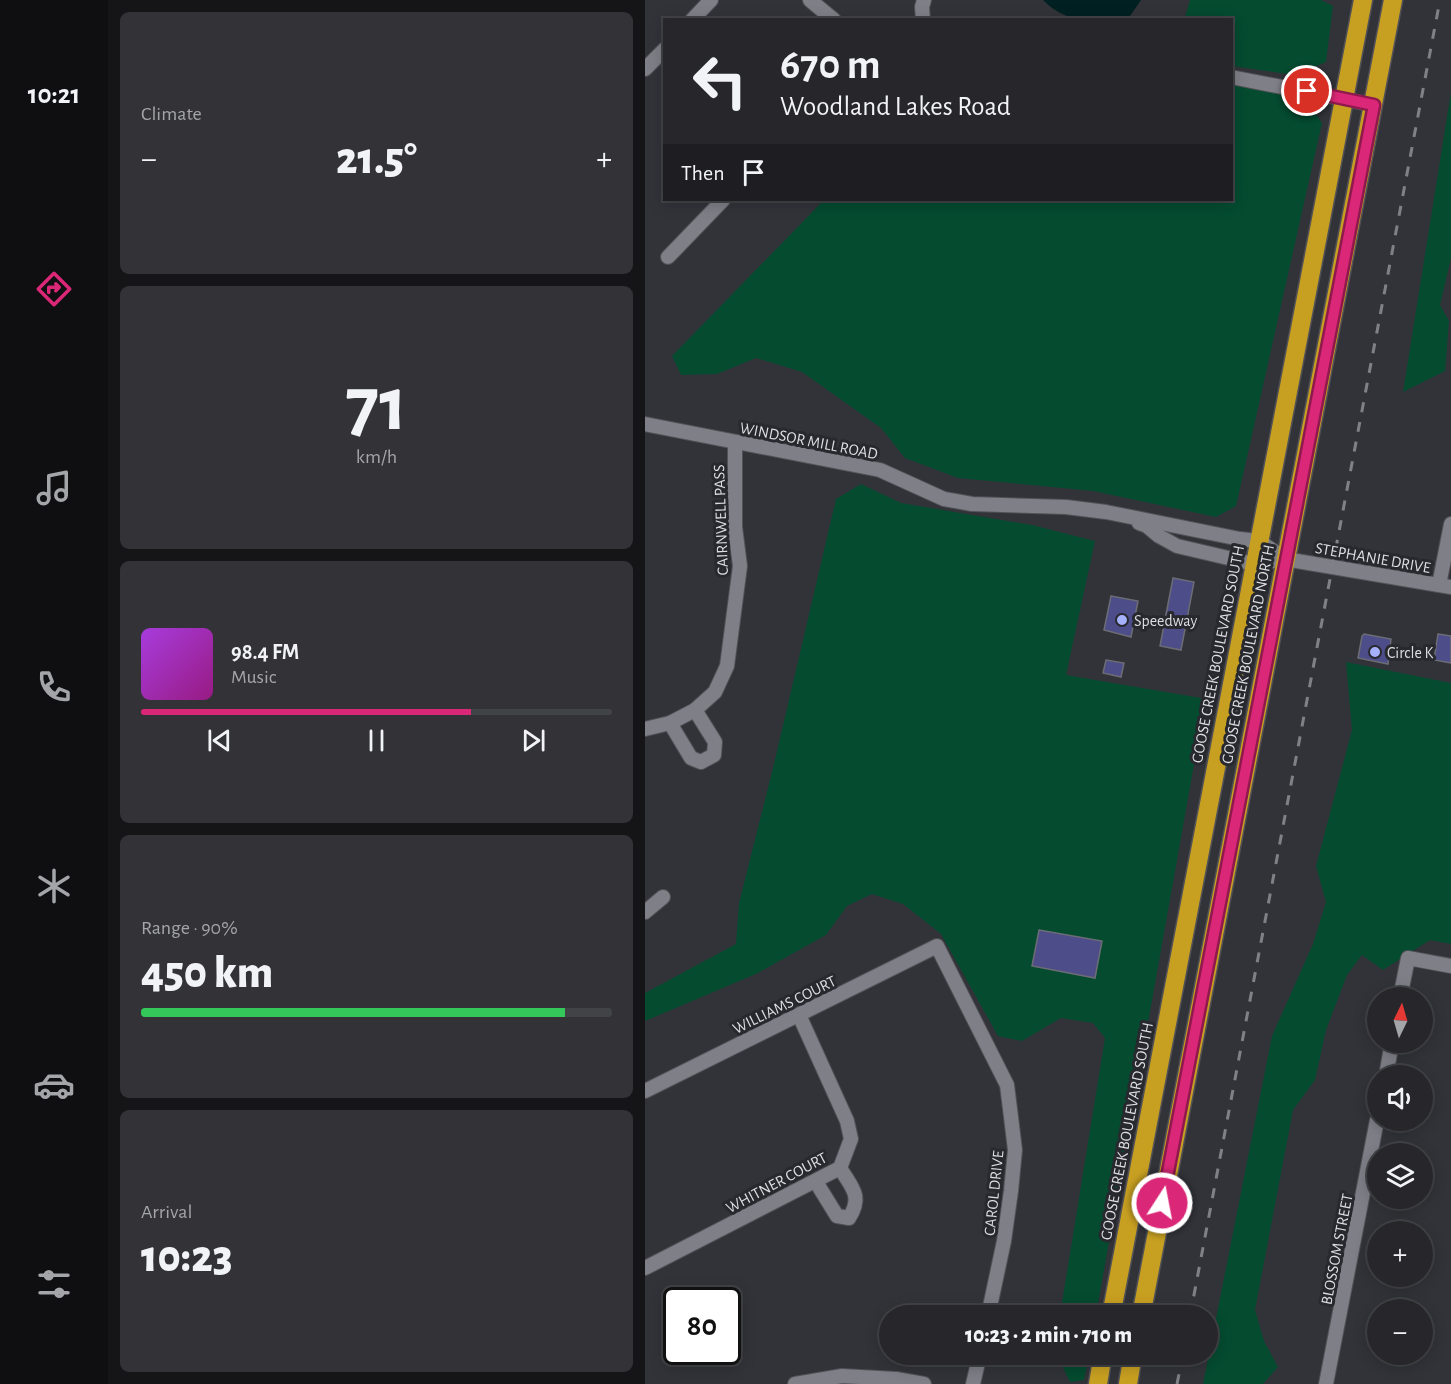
<!DOCTYPE html>
<html lang="en">
<head>
<meta charset="utf-8">
<style>
  body { margin:0; font-family:"Alegreya Sans",sans-serif; background:#323237; color:#f1f3f6; height:100vh; display:flex; flex-direction:column; font-size:22px; white-space:nowrap }
  * { box-sizing:border-box; margin:0 }
  p { font-size:20px; color:#a4a5a9 }
  .icon { flex:none; width:33px; height:33px; fill:none; stroke:currentColor; stroke-width:2; stroke-linecap:round; stroke-linejoin:round }
  .map { position:relative; flex:1; overflow:hidden }
  .drawer { display:flex; flex-direction:column; gap:12px; padding:12px; background:#151518; width:537px }
  .drawer>* { flex:none }
  .hud { position:absolute; left:18px; top:18px; width:570px; height:183px; border-radius:0px; box-shadow:0 3px 15px #0003,0 0 0 2px #424347; background:#26262b; color:#f1f3f6; overflow:hidden }
  .needle { width:39px; rotate:5deg }
  .fabs { position:absolute; left:722px; top:987px; display:grid; gap:12px }
  .fabs a { display:grid; place-items:center; width:66px; height:66px; border-radius:50%; background:#26262b; box-shadow:0 3px 15px #0003,0 0 0 2px #424347; font-size:30px }
  .speed { position:absolute; left:18px; top:1287px; display:flex; gap:12px; font-size:30px; font-weight:700; text-align:center }
  .speed>* { display:grid; place-content:center; width:78px; height:78px; border-radius:50%; background:#26262b; box-shadow:0 3px 15px #0003,0 0 0 2px #424347; line-height:1 }
  .speed .limit { border:3px solid #111; border-radius:9px; background:#fff; color:#111 }
  .pin { position:absolute; display:grid; place-items:center; width:51px; height:51px; color:#fff; margin:-26px; border:3px solid #fff; border-radius:50%; box-shadow:0 2px 6px #0007 }
  .me { position:absolute; width:66px; margin:-33px; rotate:11deg; stroke-linejoin:round; filter:drop-shadow(0 0 4px #0008) }
  .turn { display:flex; align-items:center; gap:21px; height:126px; padding:0 18px; font-size:27px }
  .turn .icon { width:78px; height:78px; stroke-width:2.5 }
  .turn b { display:block; font-size:42px; line-height:51px }
  .then { display:flex; align-items:center; height:57px; padding:0 18px; background:#0003; gap:12px; font-size:22px }
  .big { font-size:45px; font-weight:800; line-height:1.1 }
  .drawer .widget { flex:1; display:flex; flex-direction:column; justify-content:center; gap:9px; min-width:0; padding:0 21px; border-radius:9px; background:#323237 }
  .drawer .dial { align-items:center; gap:0 }
  .dial b { font-size:78px; line-height:1 }
  .song { display:flex; align-items:center; gap:18px }
  .cover { width:72px; height:72px; border-radius:9px; background:linear-gradient(135deg,hsl(280 70% 55%),hsl(310 70% 35%)) }
  .played { height:6px; border-radius:3px; background:linear-gradient(90deg,#db2777 70%,#424347 70%) }
  .keys { display:flex; justify-content:space-around; direction:ltr }
  .heat { display:flex; justify-content:space-between; align-items:center; font-size:33px; direction:ltr }
  .charge { height:9px; border-radius:4px; background:linear-gradient(90deg,#34c759 90%,#424347 0) }
  .trip { position:absolute; left:234px; top:1305px; width:339px; height:60px; border-radius:30px; background:#26262b; box-shadow:0 3px 15px #0003,0 0 0 2px #424347; font-weight:800; line-height:60px; text-align:center }
  main { display:flex; flex:1; min-height:0 }
  .dock { display:flex; flex-direction:column; width:108px; justify-content:space-around; align-items:center; background:#0f0f11; color:#a4a5a9 }
  .dock .icon { width:42px; height:42px }
  .dock .selected { color:#db2777 }
  .dock b { font-size:27px; color:#f1f3f6 }
  .map>svg:first-child { display:block }
  .green { fill:#044b30 }
  .water { fill:#002022 }
  .building { fill:#4c4d89; stroke:#6c6d74; stroke-width:1.5 }
  .lines { fill:none; stroke-linecap:round; stroke-linejoin:round }
  .minor-casing { stroke:#515156; stroke-width:16 }
  .highway-casing { stroke:#515156; stroke-width:21 }
  .minor { stroke:#7e7f87; stroke-width:14 }
  .highway { stroke:#c8a021; stroke-width:18 }
  .rail { stroke:#808186; stroke-width:3; stroke-dasharray:10 10; stroke-linecap:butt }
  .route-casing { stroke:#8e194d; stroke-width:15 }
  .route { stroke:#db2777; stroke-width:10 }
  .poi-dot { fill:#a6b1fc; stroke:#28292f; stroke-width:2 }
  .labels { text-anchor:middle; stroke-width:6; stroke-linejoin:round; paint-order:stroke }
  .street-label { font-size:16px; fill:#dedee2; stroke:#28292f }
  .poi-label { font-size:16px; fill:#dedee2; stroke:#28292f; text-anchor:start }
</style>
</head>
<body>
<main>
<nav class="dock">
<b>10:21</b>
<svg class="icon selected" aria-label="directions" viewBox="0 0 24 24"><path d="M12 3l9 9-9 9-9-9zM9 14v-3h6M13 9l2 2-2 2"/></svg>
<svg class="icon" aria-label="music" viewBox="0 0 24 24"><path d="M9 18V5l10-2v13"/><circle cx="6" cy="18" r="3"/><circle cx="16" cy="16" r="3"/></svg>
<svg class="icon" aria-label="phone" viewBox="0 0 24 24"><path d="M5 4h4l2 5-3 2q2 4 5 5l2-3 5 2v4C11 20 4 13 5 4z"/></svg>
<svg class="icon" aria-label="climate" viewBox="0 0 24 24"><path d="M12 3v18M4 7l16 10M4 17L20 7"/></svg>
<svg class="icon" aria-label="car" viewBox="0 0 24 24"><path d="M5 17H2v-5l4-1 3-4h7l3 4 3 1v5h-3M9 17h6M6 11h13"/><circle cx="7" cy="17" r="2"/><circle cx="17" cy="17" r="2"/></svg>
<svg class="icon" aria-label="filters" viewBox="0 0 24 24"><path d="M4 7h16M4 17h16"/><circle cx="9" cy="7" r="2"/><circle cx="15" cy="17" r="2"/></svg>
</nav>
<section class="drawer">
<div class="widget"><p>Climate</p>
<div class="heat"><a>−</a><b class="big">21.5°</b><a>+</a></div>
</div>
<div class="widget dial"><b>71</b><p>km/h</p></div>
<div class="widget">
<div class="song"><i class="cover"></i><div><b>98.4 FM</b><p>Music</p></div></div>
<div class="played"></div>
<div class="keys"><svg class="icon" aria-label="previous" viewBox="0 0 24 24"><path d="M18 5L8 12l10 7zM5 5v14"/></svg><svg class="icon" aria-label="pause" viewBox="0 0 24 24"><path d="M8 5v14M16 5v14"/></svg><svg class="icon" aria-label="next" viewBox="0 0 24 24"><path d="M6 5l10 7-10 7zM19 5v14"/></svg></div>
</div>
<div class="widget"><p>Range · 90%</p><b class="big">450 km</b><div class="charge"></div></div>
<div class="widget"><p>Arrival</p><b class="big">10:23</b></div>
</section>
<div class="map">
<svg width="806" height="1384" viewBox="0 0 806 1384">
  <rect width="100%" height="100%" fill="#323339"/>
  <g class="green">
    <polygon points="545,0 676,0 688,6 681,62 650,75 587,66 586,20 541,19 540,17"/>
    <polygon points="587,85 658,97 677,123 591,506 571,517 448,491 313,478 260,458 236,428 157,372 111,358 72,374 36,375 27,356 179,200 586,200"/>
    <polygon points="806,92 806,258 795,305 804,321 800,371 758,392"/>
    <polygon points="216,484 256,503 387,525 450,541 421,675 556,698 555,731 451,1315 415,1315 460,1038 448,1023 416,1018 377,1041 353,1036 296,934 258,904 227,894 202,906 181,935 111,974 0,1021 0,993 91,944 94,903 129,764 191,499"/>
    <polygon points="701,662 806,683 806,944 785,940 738,970 717,955 702,975 681,1030 670,1080 648,1110 610,1310 619,1341 633,1367 618,1384 558,1384 627,1036 668,944 681,902 671,866 707,730"/>
    <polygon points="412,1355 444,1355 439,1380 425,1382"/>
  </g>
  <path class="water" d="M 398,0 L 496,0 L 483,19 C 449,20 424,26 398,0 Z"/>
  <g class="building">
    <polygon points="528,578 549,582 536,650 515,646"/>
    <polygon points="466,596 493,601 486,637 459,630"/>
    <polygon points="719,634 746,639 743,664 713,658 717,636"/>
    <polygon points="793,634 806,636 806,663 789,660"/>
    <polygon points="461,660 479,663 476,677 458,673"/>
    <polygon points="394,930 457,941 450,978 387,966"/>
  </g>
  <g class="lines">
    <defs>
      <g id="minor">
        <polyline points="165,0 189,20"/>
        <polyline points="47,20 66,0"/>
        <polyline points="278,20 277,7 279,0"/>
        <polyline points="0,69 20,49"/>
        <polyline points="586,77 729,105"/>
        <polyline points="23,257 78,200"/>
        <polyline points="0,424 235,470 299,499 327,504 421,507 461,512 595,539 614,541 640,559"/>
        <polyline points="494,523 502,526 514,536 532,546 609,564 640,559 806,587"/>
        <polyline points="794,585 806,524"/>
        <polyline points="25,723 46,758 56,762 69,755 70,742 50,710"/>
        <polyline points="0,729 25,723 50,710 70,692 82,666 95,566 90,527 90,442"/>
        <polyline points="0,912 18,897"/>
        <polyline points="755,998 763,958 806,966"/>
        <polyline points="741,1076 747,1042"/>
        <polyline points="0,1091 292,946 362,1085 366,1117 370,1150 366,1191 359,1241 343,1316"/>
        <path d="M 171,1182 L 192,1216 L 204,1218 C 218,1196 207,1188 195,1168"/>
        <polyline points="0,1268 195,1168 206,1139 202,1121 154,1015"/>
        <polyline points="150,1384 197,1376 251,1379 279,1384"/>
        <polyline points="328,1384 335,1354"/>
        <polyline points="681,1384 732,1120"/>
      </g>
      <g id="highway">
        <polyline points="466,1316 718,0"/>
        <polyline points="496,1316 748,0"/>
        <polyline points="453,1384 458,1354"/>
        <polyline points="483,1384 488,1354"/>
      </g>
    </defs>
    <use href="#minor" class="minor-casing"/>
    <use href="#highway" class="highway-casing"/>
    <use href="#minor" class="minor"/>
    <use href="#highway" class="highway"/>
    <g class="rail">
      <polyline points="545,1316 795,0"/>
      <polyline points="532,1384 538,1354"/>
    </g>
  </g>
  <g class="lines">
    <defs>
      <polyline id="route" points="517,1203 729,105 662,91"/>
    </defs>
    <use href="#route" class="route-casing"/>
    <use href="#route" class="route"/>
  </g>
  <g class="poi-dot">
    <circle cx="477" cy="620" r="6"/>
    <circle cx="730" cy="652" r="6"/>
  </g>
  <g class="labels">
    <g class="street-label">
      <text transform="translate(164 440) rotate(11)" y="6">WINDSOR MILL ROAD</text>
      <text transform="translate(75 520) rotate(-92)" y="6">CAIRNWELL PASS</text>
      <text transform="translate(728 557) rotate(10)" y="6">STEPHANIE DRIVE</text>
      <text transform="translate(572 654) rotate(-79)" y="6">GOOSE CREEK BOULEVARD SOUTH</text>
      <text transform="translate(602 654) rotate(-79)" y="6">GOOSE CREEK BOULEVARD NORTH</text>
      <text transform="translate(139 1004) rotate(-26)" y="6">WILLIAMS COURT</text>
      <text transform="translate(481 1131) rotate(-79)" y="6">GOOSE CREEK BOULEVARD SOUTH</text>
      <text transform="translate(131 1182) rotate(-28)" y="6">WHITNER COURT</text>
      <text transform="translate(348 1193) rotate(-84)" y="6">CAROL DRIVE</text>
      <text transform="translate(691 1249) rotate(-79)" y="6">BLOSSOM STREET</text>
    </g>
    <g class="poi-label">
      <text x="489" y="626">Speedway</text>
      <text x="742" y="658">Circle K</text>
    </g>
  </g>
</svg>
<div class="fabs">
<a><svg class="needle" viewBox="-14 -14 28 28"><path d="M0-13l5 13h-10z" fill="#e53935"/><path d="M0 13l5-13h-10z" fill="#a4a5a9"/></svg></a>
<a><svg class="icon" aria-label="sound" viewBox="0 0 24 24"><path d="M4 9h4l5-4v14l-5-4H4zM17 9q2 3 0 6"/></svg></a>
<a><svg class="icon" aria-label="layers" viewBox="0 0 24 24"><path d="M12 4l9 5-9 5-9-5zM3 14l9 5 9-5"/></svg></a>
<a>+</a>
<a>−</a>
</div>
<div class="speed"><div class="limit">80</div></div>
<div class="pin" style="left:662px;top:91px;background:#d93025"><svg class="icon" aria-label="arrive" viewBox="0 0 24 24"><path d="M6 21V4h12l-3 4 3 4H6"/></svg></div>
<svg class="me" style="left:517px;top:1203px" viewBox="-20 -20 40 40"><circle r="17" fill="#db2777" stroke="#fff" stroke-width="3"/><path d="M0-11L8 9 0 5-8 9z" fill="#fff"/></svg>
<div class="trip">10:23 · 2 min · 710 m</div>
<div class="hud">
<div class="turn"><svg class="icon" aria-label="left" viewBox="0 0 24 24"><path d="M17 20v-9H6M10 6l-5 5 5 5"/></svg><div><b>670 m</b>Woodland Lakes Road</div></div>
<div class="then">Then<svg class="icon" aria-label="arrive" viewBox="0 0 24 24"><path d="M6 21V4h12l-3 4 3 4H6"/></svg></div>
</div>
</div>
</main>
</body>
</html>
